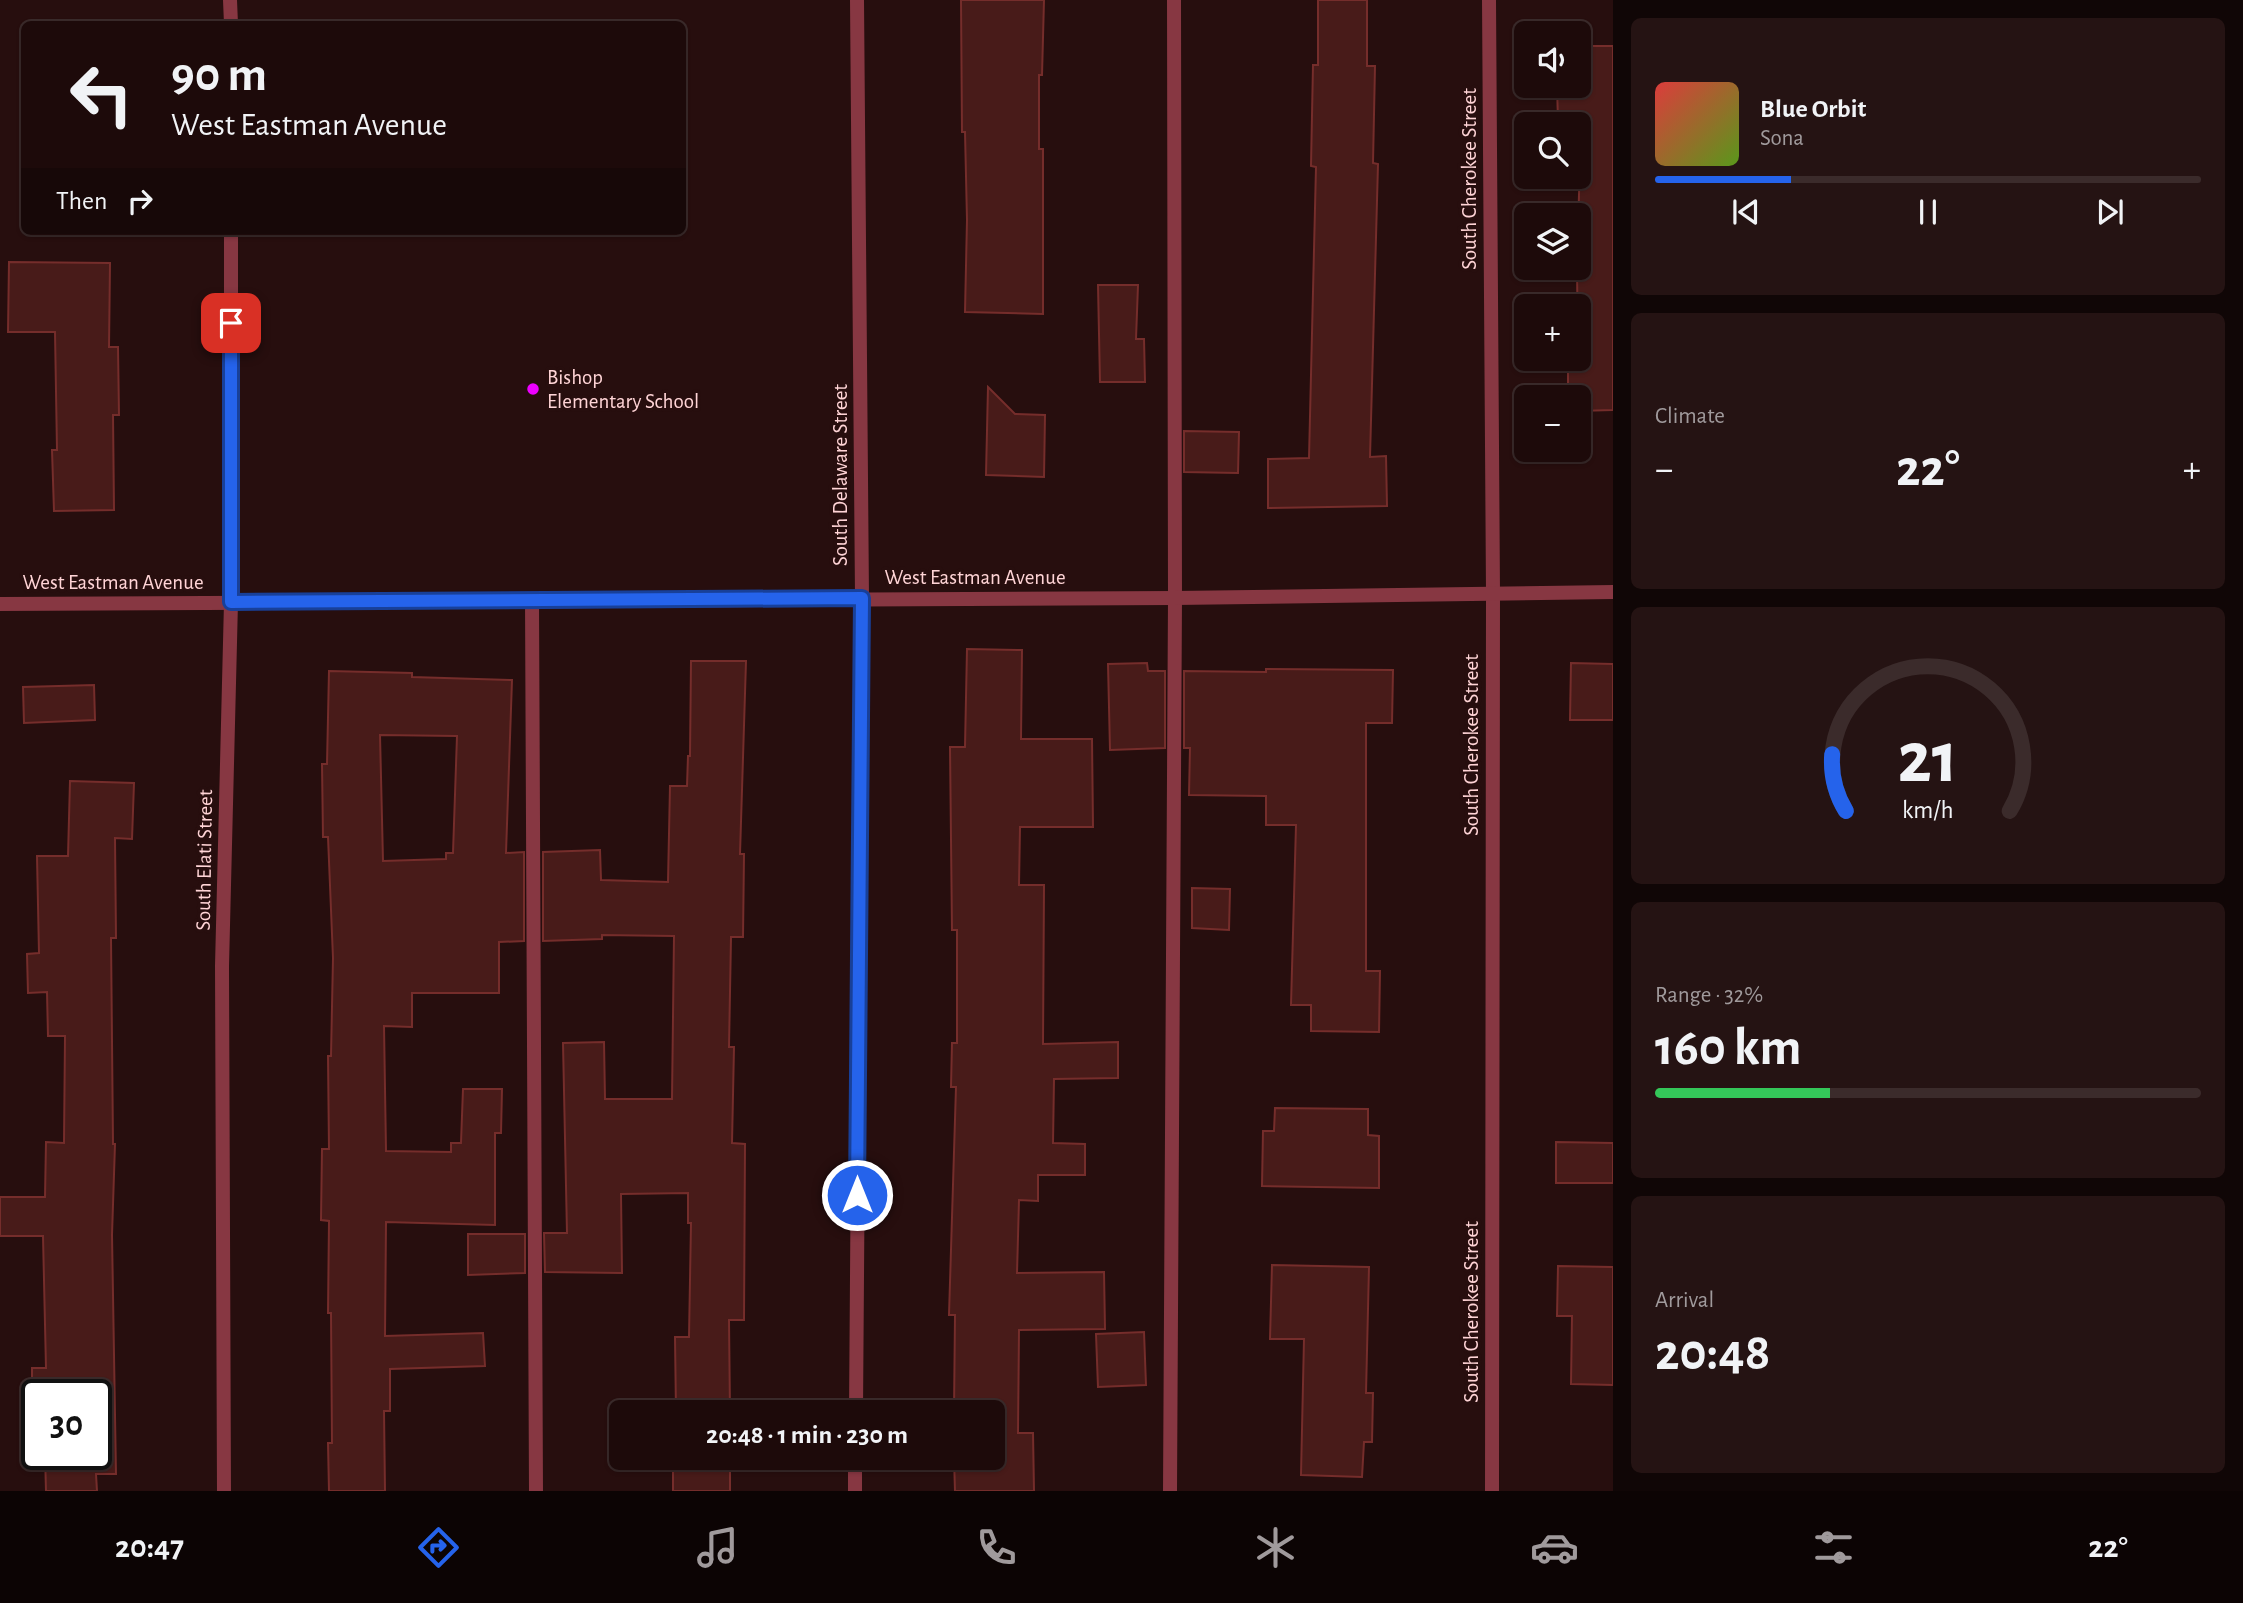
<!DOCTYPE html>
<html lang="en">
<head>
<meta charset="utf-8">
<style>
  body { margin:0; font-family:"Alegreya Sans",sans-serif; background:#251313; color:#f1f3f6; height:100vh; display:flex; flex-direction:column; font-size:26px; white-space:nowrap }
  * { box-sizing:border-box; margin:0 }
  p { font-size:23px; color:#a09a9c }
  .icon { flex:none; width:38px; height:38px; fill:none; stroke:currentColor; stroke-width:2; stroke-linecap:round; stroke-linejoin:round }
  .map { position:relative; flex:1; overflow:hidden }
  .drawer { display:flex; flex-direction:column; gap:18px; padding:18px; background:#100606; width:630px }
  .drawer>* { flex:none }
  .hud { position:absolute; left:21px; top:21px; width:665px; height:214px; border-radius:10px; box-shadow:0 2px 5px #0004,0 0 0 2px #3b2b2b; background:#1d0a0a; color:#f1f3f6; overflow:hidden }
  .buttons { position:absolute; left:1514px; top:21px; display:grid; gap:14px }
  .buttons a { display:grid; place-items:center; width:77px; height:77px; border-radius:10px; background:#1d0a0a; box-shadow:0 2px 5px #0004,0 0 0 2px #3b2b2b; font-size:35px }
  .speed { position:absolute; left:21px; top:1379px; display:flex; gap:14px; font-size:35px; font-weight:700; text-align:center }
  .speed>* { display:grid; place-content:center; width:91px; height:91px; border-radius:50%; background:#1d0a0a; box-shadow:0 2px 5px #0004,0 0 0 2px #3b2b2b; line-height:1 }
  .speed .limit { border:4px solid #111; border-radius:10px; background:#fff; color:#111 }
  .pin { position:absolute; display:grid; place-items:center; width:60px; height:60px; color:#fff; margin:-30px; border-radius:14px; box-shadow:0 4px 10px #0006 }
  .me { position:absolute; width:77px; margin:-38px; rotate:0deg; stroke-linejoin:round; filter:drop-shadow(0 0 5px #0008) }
  .turn { display:flex; align-items:center; gap:24px; height:147px; padding:0 35px; font-size:32px }
  .turn .icon { width:91px; height:91px; stroke-width:2.5 }
  .turn b { display:block; font-size:49px; line-height:60px }
  .then { display:flex; align-items:center; height:66px; padding:0 35px; background:#0003; gap:14px; font-size:26px }
  .big { font-size:52px; font-weight:600; line-height:1.1 }
  .drawer .card { flex:1; display:flex; flex-direction:column; justify-content:center; gap:10px; min-width:0; padding:0 24px; border-radius:10px; background:#251313 }
  .drawer .dial { align-items:center; gap:0 }
  .dial svg { height:182px; overflow:visible; fill:none; stroke:#3b2b2b; stroke-width:7; stroke-linecap:round; text-anchor:middle }
  .dial text { fill:#f1f3f6; stroke:none }
  .song { display:flex; align-items:center; gap:21px }
  .cover { width:84px; height:84px; border-radius:10px; background:linear-gradient(135deg,hsl(0 70% 55%),hsl(90 70% 35%)) }
  .played { height:7px; border-radius:4px; background:linear-gradient(90deg,#2563eb 25%,#3b2b2b 25%) }
  .keys { display:flex; justify-content:space-around; direction:ltr }
  .heat { display:flex; justify-content:space-between; align-items:center; font-size:38px; direction:ltr }
  .charge { height:10px; border-radius:5px; background:linear-gradient(90deg,#34c759 32%,#3b2b2b 0) }
  .trip { position:absolute; left:609px; top:1400px; width:396px; height:70px; border-radius:10px; background:#1d0a0a; box-shadow:0 2px 5px #0004,0 0 0 2px #3b2b2b; font-weight:600; line-height:70px; text-align:center }
  .menu { display:flex; height:112px; justify-content:space-around; align-items:center; background:#0c0404; color:#a09a9c }
  .menu .icon { width:49px; height:49px }
  .menu .active { color:#2563eb }
  .menu b { font-size:32px; color:#f1f3f6 }
  main { display:flex; flex:1; min-height:0 }
  .map>svg:first-child { display:block }
  .building { fill:#481b19; stroke:#752d2b; stroke-width:2; fill-rule:evenodd }
  .lines { fill:none; stroke-linecap:round; stroke-linejoin:round }
  .service { stroke:#873742; stroke-width:14 }
  .minor { stroke:#873742; stroke-width:14 }
  .route-casing { stroke:#184099; stroke-width:18 }
  .route { stroke:#2563eb; stroke-width:12 }
  .poi-dot { fill:#ed00ff; stroke:#270e0e; stroke-width:2.5 }
  .labels { text-anchor:middle; stroke-width:7; stroke-linejoin:round; paint-order:stroke }
  .street-label { font-size:21px; fill:#ffd4d6; stroke:#270e0e }
  .poi-label { font-size:21px; fill:#ffd4d6; stroke:#270e0e; text-anchor:start }
</style>
</head>
<body>
<main>
<div class="map">
<svg width="1613" height="1491" viewBox="0 0 1613 1491">
  <rect width="100%" height="100%" fill="#270e0e"/>
  <g class="building">
    <polygon points="961,0 1044,0 1042,75 1039,75 1039,149 1043,149 1043,314 965,312 967,220 965,132 962,132"/>
    <polygon points="1318,0 1367,0 1367,66 1375,66 1373,163 1378,164 1370,457 1386,456 1387,506 1268,508 1268,459 1309,458 1316,167 1311,166 1313,65 1318,65"/>
    <polygon points="1583,46 1613,46 1613,410 1578,411 1578,397 1568,397 1568,359 1578,359 1577,268 1581,121 1558,121 1557,86 1578,86 1578,68 1583,67"/>
    <polygon points="9,262 110,263 109,347 118,347 119,415 113,415 114,510 54,511 52,450 57,450 55,332 8,332"/>
    <polygon points="1098,285 1138,285 1136,339 1144,339 1145,382 1100,382"/>
    <polygon points="988,387 1015,414 1045,415 1044,477 986,475"/>
    <polygon points="1184,431 1239,432 1238,473 1184,472"/>
    <polygon points="967,649 1022,650 1021,739 1092,739 1093,827 1020,827 1019,885 1044,885 1043,1044 1118,1042 1118,1078 1054,1079 1053,1143 1085,1144 1085,1175 1038,1175 1038,1201 1019,1200 1017,1273 1104,1272 1105,1329 1019,1330 1018,1433 1033,1433 1034,1491 955,1491 954,1458 992,1458 992,1412 954,1412 955,1315 949,1315 956,1087 951,1087 952,1043 957,1043 957,930 952,930 950,747 965,747"/>
    <polygon points="691,661 746,661 740,854 744,854 743,937 731,937 729,1047 734,1047 732,1143 745,1144 744,1320 729,1320 730,1412 676,1412 675,1337 689,1337 691,1223 688,1223 688,1193 621,1194 622,1273 545,1272 544,1233 567,1233 563,1043 604,1042 605,1099 672,1099 674,936 602,935 602,939 543,941 543,852 600,850 601,880 668,882 670,786 687,786 688,756 690,756"/>
    <polygon points="1147,663 1148,671 1165,671 1165,748 1110,750 1108,664"/>
    <polygon points="1571,663 1613,664 1613,720 1570,720"/>
    <polygon points="1266,669 1393,670 1392,723 1366,723 1366,971 1380,971 1379,1032 1311,1031 1311,1005 1291,1005 1296,825 1266,825 1266,796 1189,795 1190,748 1184,748 1184,671 1266,672"/>
    <path d="M 329,671 L 412,673 L 412,677 L 512,680 L 506,853 L 524,852 L 524,941 L 499,942 L 499,993 L 412,993 L 412,1027 L 384,1026 L 386,1151 L 451,1152 L 451,1143 L 461,1143 L 463,1089 L 502,1089 L 501,1133 L 495,1133 L 495,1225 L 386,1222 L 385,1336 L 483,1333 L 485,1366 L 390,1369 L 390,1411 L 384,1411 L 385,1491 L 329,1491 L 328,1443 L 332,1443 L 331,1313 L 328,1313 L 329,1221 L 321,1220 L 322,1149 L 329,1149 L 328,1056 L 331,1056 L 333,958 L 328,837 L 323,837 L 322,764 L 327,764 ZM 380,735 L 457,736 L 453,853 L 446,853 L 446,859 L 383,861 Z"/>
    <polygon points="94,685 95,720 24,723 23,687"/>
    <polygon points="70,781 134,783 132,839 115,838 116,938 111,938 113,1144 115,1144 112,1235 116,1474 96,1474 97,1491 46,1491 45,1454 96,1454 96,1395 37,1395 37,1425 32,1425 32,1368 46,1368 43,1236 0,1236 0,1197 45,1197 46,1142 64,1143 65,1036 48,1036 47,992 28,993 27,954 39,953 37,856 68,856"/>
    <polygon points="1192,888 1230,889 1229,930 1192,928"/>
    <polygon points="1275,1108 1368,1109 1368,1135 1379,1136 1379,1188 1262,1186 1263,1131 1274,1131"/>
    <polygon points="1556,1142 1613,1143 1613,1183 1556,1183"/>
    <polygon points="468,1234 525,1234 525,1273 468,1275"/>
    <polygon points="1272,1265 1369,1267 1366,1393 1373,1393 1372,1442 1364,1442 1362,1477 1301,1475 1304,1339 1270,1339"/>
    <polygon points="1558,1266 1613,1267 1613,1385 1571,1384 1572,1316 1557,1316"/>
    <polygon points="1144,1332 1146,1385 1098,1387 1096,1334"/>
    <rect x="673" y="1458" width="57" height="33"/>
  </g>
  <g class="lines">
    <g class="service">
      <polyline points="532,600 536,1491"/>
      <polyline points="1170,1491 1175,598 1174,0"/>
    </g>
    <g class="minor">
      <polyline points="230,0 231,24"/>
      <polyline points="1489,0 1493,593 1492,1491"/>
      <polyline points="0,604 1175,598 1613,592"/>
      <polyline points="856,1412 862,598 857,0"/>
      <polyline points="224,1491 222,966 231,602 231,231"/>
      <polyline points="855,1491 855,1458"/>
    </g>
  </g>
  <g class="lines">
    <defs>
      <polyline id="route" points="231,323 231,602 862,598 857,1195"/>
    </defs>
    <use href="#route" class="route-casing"/>
    <use href="#route" class="route"/>
  </g>
  <circle class="poi-dot" cx="533" cy="389" r="7"/>
  <g class="labels">
    <g class="street-label">
      <text transform="translate(1469 179) rotate(-90)" y="7">South Cherokee Street</text>
      <text transform="translate(840 475) rotate(-90)" y="7">South Delaware Street</text>
      <text x="975" y="584">West Eastman Avenue</text>
      <text x="113" y="589">West Eastman Avenue</text>
      <text transform="translate(1471 745) rotate(-90)" y="7">South Cherokee Street</text>
      <text transform="translate(204 860) rotate(-89)" y="7">South Elati Street</text>
      <text transform="translate(1471 1312) rotate(-90)" y="7">South Cherokee Street</text>
    </g>
    <g class="poi-label">
      <text x="547" y="384">Bishop<tspan x="547" dy="24">Elementary School</tspan></text>
    </g>
  </g>
</svg>
<div class="buttons">
<a><svg class="icon" aria-label="sound" viewBox="0 0 24 24"><path d="M4 9h4l5-4v14l-5-4H4zM17 9q2 3 0 6"/></svg></a>
<a><svg class="icon" aria-label="search" viewBox="0 0 24 24"><circle cx="10" cy="10" r="6"/><path d="M15 15l6 6"/></svg></a>
<a><svg class="icon" aria-label="layers" viewBox="0 0 24 24"><path d="M12 4l9 5-9 5-9-5zM3 14l9 5 9-5"/></svg></a>
<a>+</a>
<a>−</a>
</div>
<div class="speed"><div class="limit">30</div></div>
<div class="pin" style="left:231px;top:323px;background:#d93025"><svg class="icon" aria-label="arrive" viewBox="0 0 24 24"><path d="M6 21V4h12l-3 4 3 4H6"/></svg></div>
<svg class="me" style="left:857px;top:1195px" viewBox="-20 -20 40 40"><circle r="17" fill="#2563eb" stroke="#fff" stroke-width="3"/><path d="M0-11L8 9 0 5-8 9z" fill="#fff"/></svg>
<div class="trip">20:48 · 1 min · 230 m</div>
<div class="hud">
<div class="turn"><svg class="icon" aria-label="left" viewBox="0 0 24 24"><path d="M17 20v-9H6M10 6l-5 5 5 5"/></svg><div><b>90 m</b>West Eastman Avenue</div></div>
<div class="then">Then<svg class="icon" aria-label="right" viewBox="0 0 24 24"><path d="M7 20v-9h11M14 6l5 5-5 5"/></svg></div>
</div>
</div>
<section class="drawer">
<div class="card">
<div class="song"><i class="cover"></i><div><b>Blue Orbit</b><p>Sona</p></div></div>
<div class="played"></div>
<div class="keys"><svg class="icon" aria-label="previous" viewBox="0 0 24 24"><path d="M18 5L8 12l10 7zM5 5v14"/></svg><svg class="icon" aria-label="pause" viewBox="0 0 24 24"><path d="M8 5v14M16 5v14"/></svg><svg class="icon" aria-label="next" viewBox="0 0 24 24"><path d="M6 5l10 7-10 7zM19 5v14"/></svg></div>
</div>
<div class="card"><p>Climate</p>
<div class="heat"><a>−</a><b class="big">22°</b><a>+</a></div>
</div>
<div class="card dial"><svg viewBox="0 0 100 80">
<path d="M14 69A42 42 0 1 1 86 69"/>
<path d="M14 69A42 42 0 0 1 8 44" stroke="#2563eb"/>
<text x="50" y="56" font-size="32" font-weight="700">21</text>
<text x="50" y="72" font-size="11">km/h</text>
</svg></div>
<div class="card"><p>Range · 32%</p><b class="big">160 km</b><div class="charge"></div></div>
<div class="card"><p>Arrival</p><b class="big">20:48</b></div>
</section>
</main>
<nav class="menu">
<b>20:47</b>
<svg class="icon active" aria-label="directions" viewBox="0 0 24 24"><path d="M12 3l9 9-9 9-9-9zM9 14v-3h6M13 9l2 2-2 2"/></svg>
<svg class="icon" aria-label="music" viewBox="0 0 24 24"><path d="M9 18V5l10-2v13"/><circle cx="6" cy="18" r="3"/><circle cx="16" cy="16" r="3"/></svg>
<svg class="icon" aria-label="phone" viewBox="0 0 24 24"><path d="M5 4h4l2 5-3 2q2 4 5 5l2-3 5 2v4C11 20 4 13 5 4z"/></svg>
<svg class="icon" aria-label="climate" viewBox="0 0 24 24"><path d="M12 3v18M4 7l16 10M4 17L20 7"/></svg>
<svg class="icon" aria-label="car" viewBox="0 0 24 24"><path d="M5 17H2v-5l4-1 3-4h7l3 4 3 1v5h-3M9 17h6M6 11h13"/><circle cx="7" cy="17" r="2"/><circle cx="17" cy="17" r="2"/></svg>
<svg class="icon" aria-label="filters" viewBox="0 0 24 24"><path d="M4 7h16M4 17h16"/><circle cx="9" cy="7" r="2"/><circle cx="15" cy="17" r="2"/></svg>
<b>22°</b>
</nav>
</body>
</html>
